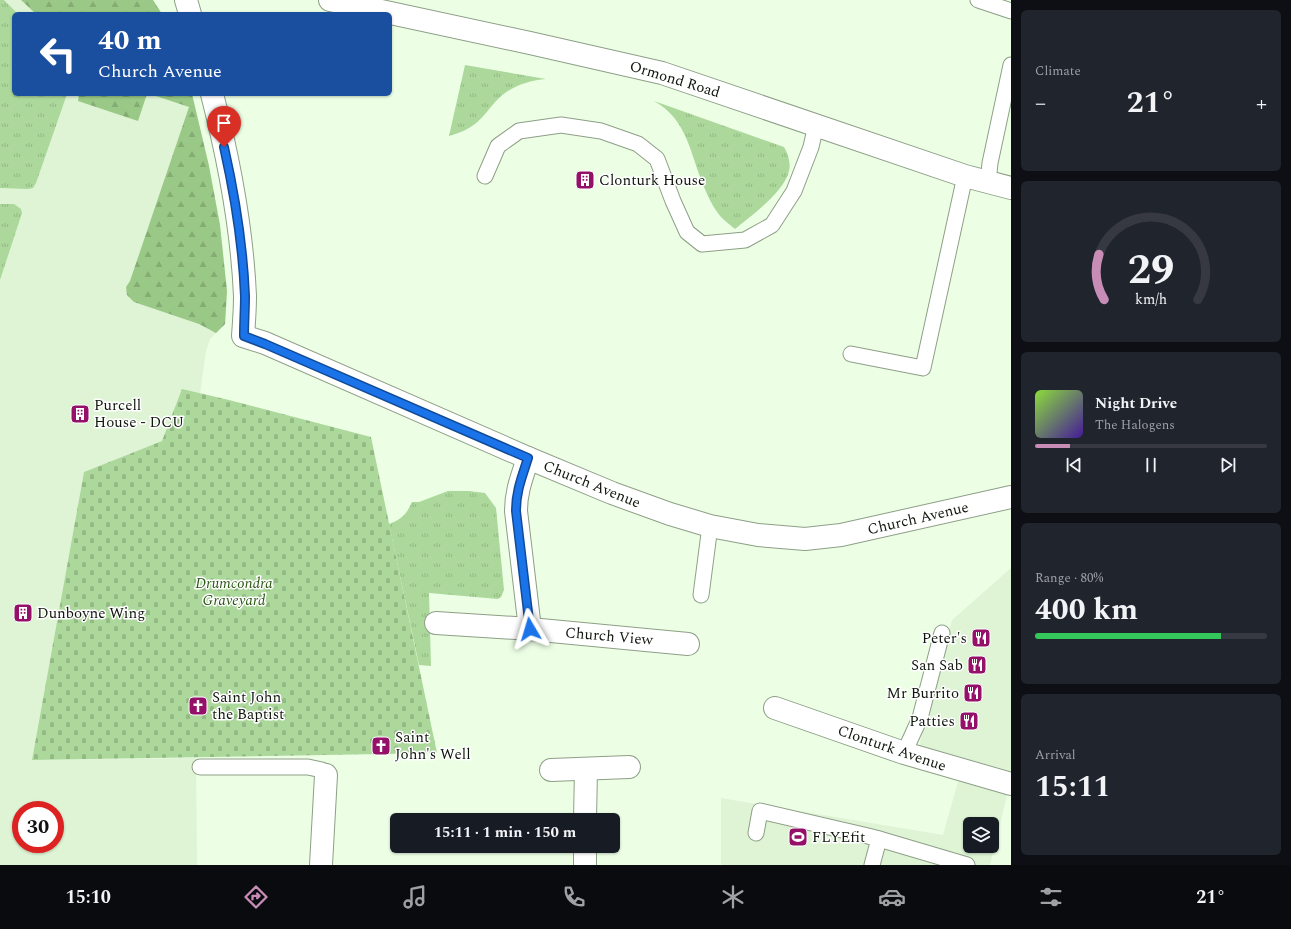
<!DOCTYPE html>
<html lang="en">
<head>
<meta charset="utf-8">
<style>
  body { margin:0; font-family:Spectral,serif; background:#20242c; color:#f1f3f6; height:100vh; display:flex; flex-direction:column; font-size:15px; white-space:nowrap }
  * { box-sizing:border-box; margin:0 }
  p { font-size:13px; color:#9ea1a6 }
  .icon { flex:none; width:22px; height:22px; fill:none; stroke:currentColor; stroke-width:2; stroke-linecap:round; stroke-linejoin:round }
  .map { position:relative; flex:1; overflow:hidden }
  .sheet { display:flex; flex-direction:column; gap:10px; padding:10px; background:#0d0f14; width:280px }
  .sheet>* { flex:none }
  .banner { position:absolute; left:12px; top:12px; width:380px; height:84px; border-radius:6px; box-shadow:0 1px 3px #0004; background:#1a4fa0; color:#fff; overflow:hidden }
  .fabs { position:absolute; left:963px; top:817px; display:grid; gap:8px }
  .fabs a { display:grid; place-items:center; width:36px; height:36px; border-radius:6px; background:#171b24; box-shadow:0 1px 3px #0004; font-size:20px }
  .speed { position:absolute; left:12px; top:801px; display:flex; gap:8px; font-size:20px; font-weight:700; text-align:center }
  .speed>* { display:grid; place-content:center; width:52px; height:52px; border-radius:50%; background:#171b24; box-shadow:0 1px 3px #0004; line-height:1 }
  .speed .limit { border:6px solid #d22; background:#fff; color:#111 }
  .pin { position:absolute; display:grid; place-items:center; width:34px; height:34px; color:#fff; margin:-41px -17px; border-radius:50% 50% 50% 0; rotate:-45deg; box-shadow:0 0 4px #0007 }
  .pin .icon { rotate:45deg }
  .me { position:absolute; width:44px; margin:-22px; rotate:353deg; stroke-linejoin:round; filter:drop-shadow(0 0 3px #0008) }
  .turn { display:flex; align-items:center; gap:14px; height:84px; padding:0 20px; font-size:18px }
  .turn .icon { width:52px; height:52px; stroke-width:2.5 }
  .turn b { display:block; font-size:28px; line-height:34px }
  .big { font-size:30px; font-weight:700; line-height:1.1 }
  .sheet .widget { flex:1; display:flex; flex-direction:column; justify-content:center; gap:6px; min-width:0; padding:0 14px; border-radius:6px; background:#20242c }
  .sheet .dial { align-items:center; gap:0 }
  .dial svg { height:104px; overflow:visible; fill:none; stroke:#363941; stroke-width:7; stroke-linecap:round; text-anchor:middle }
  .dial text { fill:#f1f3f6; stroke:none }
  .song { display:flex; align-items:center; gap:12px }
  .cover { width:48px; height:48px; border-radius:6px; background:linear-gradient(135deg,hsl(90 70% 55%),hsl(260 70% 35%)) }
  .played { height:4px; border-radius:2px; background:linear-gradient(90deg,#c88db7 15%,#363941 15%) }
  .keys { display:flex; justify-content:space-around; direction:ltr }
  .heat { display:flex; justify-content:space-between; align-items:center; font-size:22px; direction:ltr }
  .charge { height:6px; border-radius:3px; background:linear-gradient(90deg,#34c759 80%,#363941 0) }
  .trip { position:absolute; left:390px; top:813px; width:230px; height:40px; border-radius:6px; background:#171b24; box-shadow:0 1px 3px #0004; font-weight:700; line-height:40px; text-align:center }
  .tabs { display:flex; height:64px; justify-content:space-around; align-items:center; background:#090b0e; color:#9ea1a6 }
  .tabs .icon { width:28px; height:28px }
  .tabs .on { color:#c88db7 }
  .tabs b { font-size:18px; color:#f1f3f6 }
  main { display:flex; flex:1; min-height:0 }
  .map>svg:first-child { display:block }
  .built { fill:#def4d5; fill-rule:evenodd }
  .grass { fill:url(#grass-tufts) }
  .forest { fill:url(#forest-firs) }
  .cemetery { fill:url(#cemetery-stones) }
  .lines { fill:none; stroke-linecap:round; stroke-linejoin:round }
  .service-casing { stroke:#8e9f87; stroke-width:17 }
  .minor-casing { stroke:#8e9f87; stroke-width:24 }
  .service { stroke:#fff; stroke-width:15 }
  .minor { stroke:#fff; stroke-width:22 }
  .route-casing { stroke:#114b97; stroke-width:10 }
  .route { stroke:#1a73e8; stroke-width:7 }
  .labels { text-anchor:middle; stroke-width:3; stroke-linejoin:round; paint-order:stroke }
  .street-label { font-size:15px; fill:#10160d; stroke:#fff }
  .poi-label { font-size:15px; fill:#10160d; stroke:#fff; text-anchor:start }
  .park-label { font-size:15px; font-style:italic; fill:#2a5613; stroke:#fff }
</style>
</head>
<body>
<main>
<div class="map">
<svg width="1011" height="865" viewBox="0 0 1011 865">
  <defs>
    <pattern id="grass-tufts" width="24" height="20" patternUnits="userSpaceOnUse"><rect width="24" height="20" fill="#acd89b"/><path d="M3 7l-1-3M5 7V3M7 7l1-3M15 17l-1-3M17 17v-4M19 17l1-3" fill="none" stroke="#93b984"/></pattern>
    <pattern id="forest-firs" width="22" height="20" patternUnits="userSpaceOnUse"><rect width="22" height="20" fill="#9ac987"/><path d="M5 1l3.5 6h-7zM16 11l3.5 6h-7z" fill="#84ac73"/></pattern>
    <pattern id="cemetery-stones" width="16" height="16" patternUnits="userSpaceOnUse"><rect width="16" height="16" fill="#acd89b"/><path d="M2 7V4a2 2 0 0 1 4 0v3zM10 15v-3a2 2 0 0 1 4 0v3z" fill="#93b984"/></pattern>
  </defs>
  <rect width="100%" height="100%" fill="#ecffe5"/>
  <g class="built">
    <path d="M 0,0 L 153,0 L 162,14 L 14,14 L 14,94 L 192,94 L 209,166 L 220,225 L 227,291 L 225,324 L 210,339 L 206,351 L 200,394 L 182,390 L 162,441 L 84,472 L 32,760 L 196,758 L 197,865 L 0,865 ZM 21,810 L 55,810 L 55,844 L 21,844 Z"/>
    <path d="M 1011,568 L 1011,779 L 990,865 L 721,865 L 721,798 L 943,835 L 961,771 L 916,757 L 952,620 ZM 970,824 L 992,824 L 992,846 L 970,846 Z"/>
  </g>
  <g class="grass">
    <polygon points="0,0 4,0 18,14 14,14 14,94 67,94 36,183 33,188 28,189 0,188"/>
    <path d="M 465,65 L 546,79 C 529,80 510,87 498,99 C 490,107 484,117 475,124 C 467,130 459,133 449,136 Z"/>
    <path d="M 654,101 L 784,147 C 788,154 791,163 789,171 C 785,191 751,216 735,229 C 730,225 725,221 721,217 C 714,209 708,197 704,187 C 690,154 688,120 654,101 Z"/>
    <polygon points="0,204 14,204 21,209 22,213 0,280"/>
    <path d="M 448,491 L 469,491 L 485,493 L 496,508 L 504,590 L 501,597 L 498,599 L 429,593 L 431,666 L 419,665 L 389,524 C 402,519 406,515 412,502 L 419,502 Z"/>
  </g>
  <g class="forest">
    <polygon points="21,0 153,0 162,14 36,14"/>
    <polygon points="79,94 147,94 138,121 78,101"/>
    <polygon points="150,94 192,94 209,166 220,225 227,291 225,324 216,333 199,324 134,302 127,295 126,287 130,281 189,107"/>
  </g>
  <polygon class="cemetery" points="182,389 229,400 371,437 437,753 32,760 84,472 162,441"/>
  <g class="lines">
    <defs>
      <g id="service">
        <polyline points="978,0 1011,11"/>
        <polyline points="485,176 498,146 519,131 561,125 601,131 638,144 657,159 673,201 687,232 702,244 745,240 772,225 794,191 811,147 816,125"/>
        <polyline points="988,183 990,163 1011,65"/>
        <polyline points="851,354 923,368 965,176"/>
        <polyline points="701,595 710,526"/>
        <polyline points="904,753 920,718 942,633"/>
        <polyline points="200,767 308,767 322,770 326,775"/>
        <polyline points="756,833 760,811 868,836 879,839"/>
        <polyline points="872,865 879,839 967,865"/>
      </g>
      <g id="minor">
        <polyline points="186,0 190,14"/>
        <polyline points="330,0 530,43 662,73 965,176 1011,188"/>
        <path d="M 212,94 C 229,160 242,227 245,296 C 245,309 244,323 243,336 L 265,343 L 528,458 L 612,493 L 670,514 L 710,526 L 758,535 L 805,539 L 841,535 L 1011,497"/>
        <path d="M 528,458 C 522,477 516,491 516,511 L 530,629"/>
        <polyline points="436,623 530,629 688,644"/>
        <polyline points="775,708 904,753 1011,784"/>
        <polyline points="551,770 629,767"/>
        <polyline points="585,820 586,769"/>
        <polyline points="321,865 326,775"/>
        <polyline points="585,865 585,846"/>
      </g>
    </defs>
    <use href="#service" class="service-casing"/>
    <use href="#minor" class="minor-casing"/>
    <use href="#service" class="service"/>
    <use href="#minor" class="minor"/>
  </g>
  <g class="lines">
    <defs>
      <path id="route" d="M 224,147 C 235,196 243,246 245,296 C 245,309 244,323 244,336 L 265,344 L 528,458 C 522,477 516,491 516,511 L 530,629"/>
    </defs>
    <use href="#route" class="route-casing"/>
    <use href="#route" class="route"/>
  </g>
  <defs>
    <symbol id="building-square" viewBox="-11 -11 22 22"><rect x="-9" y="-9" width="18" height="18" rx="4" fill="#951169" stroke="#fff"/><path d="M-4-6H4V6H1V3H-1V6H-4ZM-2.5-4.3h1.7v1.8h-1.7ZM.8-4.3h1.7v1.8H.8ZM-2.5-1h1.7V.8h-1.7ZM.8-1h1.7V.8H.8Z" fill="#fff"/></symbol>
    <symbol id="restaurant-square" viewBox="-11 -11 22 22"><rect x="-9" y="-9" width="18" height="18" rx="4" fill="#951169" stroke="#fff"/><path d="M-5-6h1v4h1v-4h1v4h1v-4h1v5L-1.5 .5V6h-2V.5L-5-1ZM5-6V6H3V1.5H1.5Q1.5-4 5-6Z" fill="#fff"/></symbol>
    <symbol id="church-square" viewBox="-11 -11 22 22"><rect x="-9" y="-9" width="18" height="18" rx="4" fill="#951169" stroke="#fff"/><path d="M-1.2-6h2.4v3.5h3.3v2.4h-3.3V6h-2.4V-.1h-3.3v-2.4h3.3Z" fill="#fff"/></symbol>
    <symbol id="stadium-square" viewBox="-11 -11 22 22"><rect x="-9" y="-9" width="18" height="18" rx="4" fill="#951169" stroke="#fff"/><path d="M0-5a6.5 5 0 1 0 0 10a6.5 5 0 1 0 0-10ZM-3.5-1.8h7v3.6h-7Z" fill="#fff"/></symbol>
  </defs>
  <g fill-rule="evenodd">
    <use href="#building-square" x="574" y="169" width="22" height="22"/>
    <use href="#building-square" x="69" y="403" width="22" height="22"/>
    <use href="#building-square" x="12" y="602" width="22" height="22"/>
    <use href="#restaurant-square" x="970" y="627" width="22" height="22"/>
    <use href="#restaurant-square" x="966" y="654" width="22" height="22"/>
    <use href="#restaurant-square" x="962" y="682" width="22" height="22"/>
    <use href="#church-square" x="187" y="695" width="22" height="22"/>
    <use href="#restaurant-square" x="958" y="710" width="22" height="22"/>
    <use href="#church-square" x="370" y="735" width="22" height="22"/>
    <use href="#stadium-square" x="787" y="826" width="22" height="22"/>
  </g>
  <g class="labels">
    <g class="street-label">
      <text transform="translate(675 79) rotate(17)" y="5">Ormond Road</text>
      <text transform="translate(592 484) rotate(22)" y="5">Church Avenue</text>
      <text transform="translate(918 518) rotate(-13)" y="5">Church Avenue</text>
      <text transform="translate(609 636) rotate(5)" y="5">Church View</text>
      <text transform="translate(892 748) rotate(19)" y="5">Clonturk Avenue</text>
    </g>
    <g class="poi-label">
      <text x="599" y="185">Clonturk House</text>
      <text x="94" y="410">Purcell<tspan x="94" dy="17">House - DCU</tspan></text>
      <text x="37" y="618">Dunboyne Wing</text>
      <text x="967" y="643" text-anchor="end">Peter's</text>
      <text x="963" y="670" text-anchor="end">San Sab</text>
      <text x="959" y="698" text-anchor="end">Mr Burrito</text>
      <text x="212" y="702">Saint John<tspan x="212" dy="17">the Baptist</tspan></text>
      <text x="955" y="726" text-anchor="end">Patties</text>
      <text x="395" y="742">Saint<tspan x="395" dy="17">John's Well</tspan></text>
      <text x="812" y="842">FLYEfit</text>
    </g>
    <g class="park-label">
      <text x="234" y="588">Drumcondra<tspan x="234" dy="17">Graveyard</tspan></text>
    </g>
  </g>
</svg>
<div class="fabs">
<a><svg class="icon" aria-label="layers" viewBox="0 0 24 24"><path d="M12 4l9 5-9 5-9-5zM3 14l9 5 9-5"/></svg></a>
</div>
<div class="speed"><div class="limit">30</div></div>
<div class="pin" style="left:224px;top:147px;background:#d93025"><svg class="icon" aria-label="arrive" viewBox="0 0 24 24"><path d="M6 21V4h12l-3 4 3 4H6"/></svg></div>
<svg class="me" style="left:530px;top:629px" viewBox="-20 -20 40 40"><path d="M0-17L14 15 0 8-14 15z" fill="#1a73e8" stroke="#fff" stroke-width="4"/></svg>
<div class="trip">15:11 · 1 min · 150 m</div>
<div class="banner">
<div class="turn"><svg class="icon" aria-label="left" viewBox="0 0 24 24"><path d="M17 20v-9H6M10 6l-5 5 5 5"/></svg><div><b>40 m</b>Church Avenue</div></div>
</div>
</div>
<section class="sheet">
<div class="widget"><p>Climate</p>
<div class="heat"><a>−</a><b class="big">21°</b><a>+</a></div>
</div>
<div class="widget dial"><svg viewBox="0 0 100 80">
<path d="M14 69A42 42 0 1 1 86 69"/>
<path d="M14 69A42 42 0 0 1 10 34" stroke="#c88db7"/>
<text x="50" y="56" font-size="32" font-weight="700">29</text>
<text x="50" y="72" font-size="11">km/h</text>
</svg></div>
<div class="widget">
<div class="song"><i class="cover"></i><div><b>Night Drive</b><p>The Halogens</p></div></div>
<div class="played"></div>
<div class="keys"><svg class="icon" aria-label="previous" viewBox="0 0 24 24"><path d="M18 5L8 12l10 7zM5 5v14"/></svg><svg class="icon" aria-label="pause" viewBox="0 0 24 24"><path d="M8 5v14M16 5v14"/></svg><svg class="icon" aria-label="next" viewBox="0 0 24 24"><path d="M6 5l10 7-10 7zM19 5v14"/></svg></div>
</div>
<div class="widget"><p>Range · 80%</p><b class="big">400 km</b><div class="charge"></div></div>
<div class="widget"><p>Arrival</p><b class="big">15:11</b></div>
</section>
</main>
<nav class="tabs">
<b>15:10</b>
<svg class="icon on" aria-label="directions" viewBox="0 0 24 24"><path d="M12 3l9 9-9 9-9-9zM9 14v-3h6M13 9l2 2-2 2"/></svg>
<svg class="icon" aria-label="music" viewBox="0 0 24 24"><path d="M9 18V5l10-2v13"/><circle cx="6" cy="18" r="3"/><circle cx="16" cy="16" r="3"/></svg>
<svg class="icon" aria-label="phone" viewBox="0 0 24 24"><path d="M5 4h4l2 5-3 2q2 4 5 5l2-3 5 2v4C11 20 4 13 5 4z"/></svg>
<svg class="icon" aria-label="climate" viewBox="0 0 24 24"><path d="M12 3v18M4 7l16 10M4 17L20 7"/></svg>
<svg class="icon" aria-label="car" viewBox="0 0 24 24"><path d="M5 17H2v-5l4-1 3-4h7l3 4 3 1v5h-3M9 17h6M6 11h13"/><circle cx="7" cy="17" r="2"/><circle cx="17" cy="17" r="2"/></svg>
<svg class="icon" aria-label="filters" viewBox="0 0 24 24"><path d="M4 7h16M4 17h16"/><circle cx="9" cy="7" r="2"/><circle cx="15" cy="17" r="2"/></svg>
<b>21°</b>
</nav>
</body>
</html>
